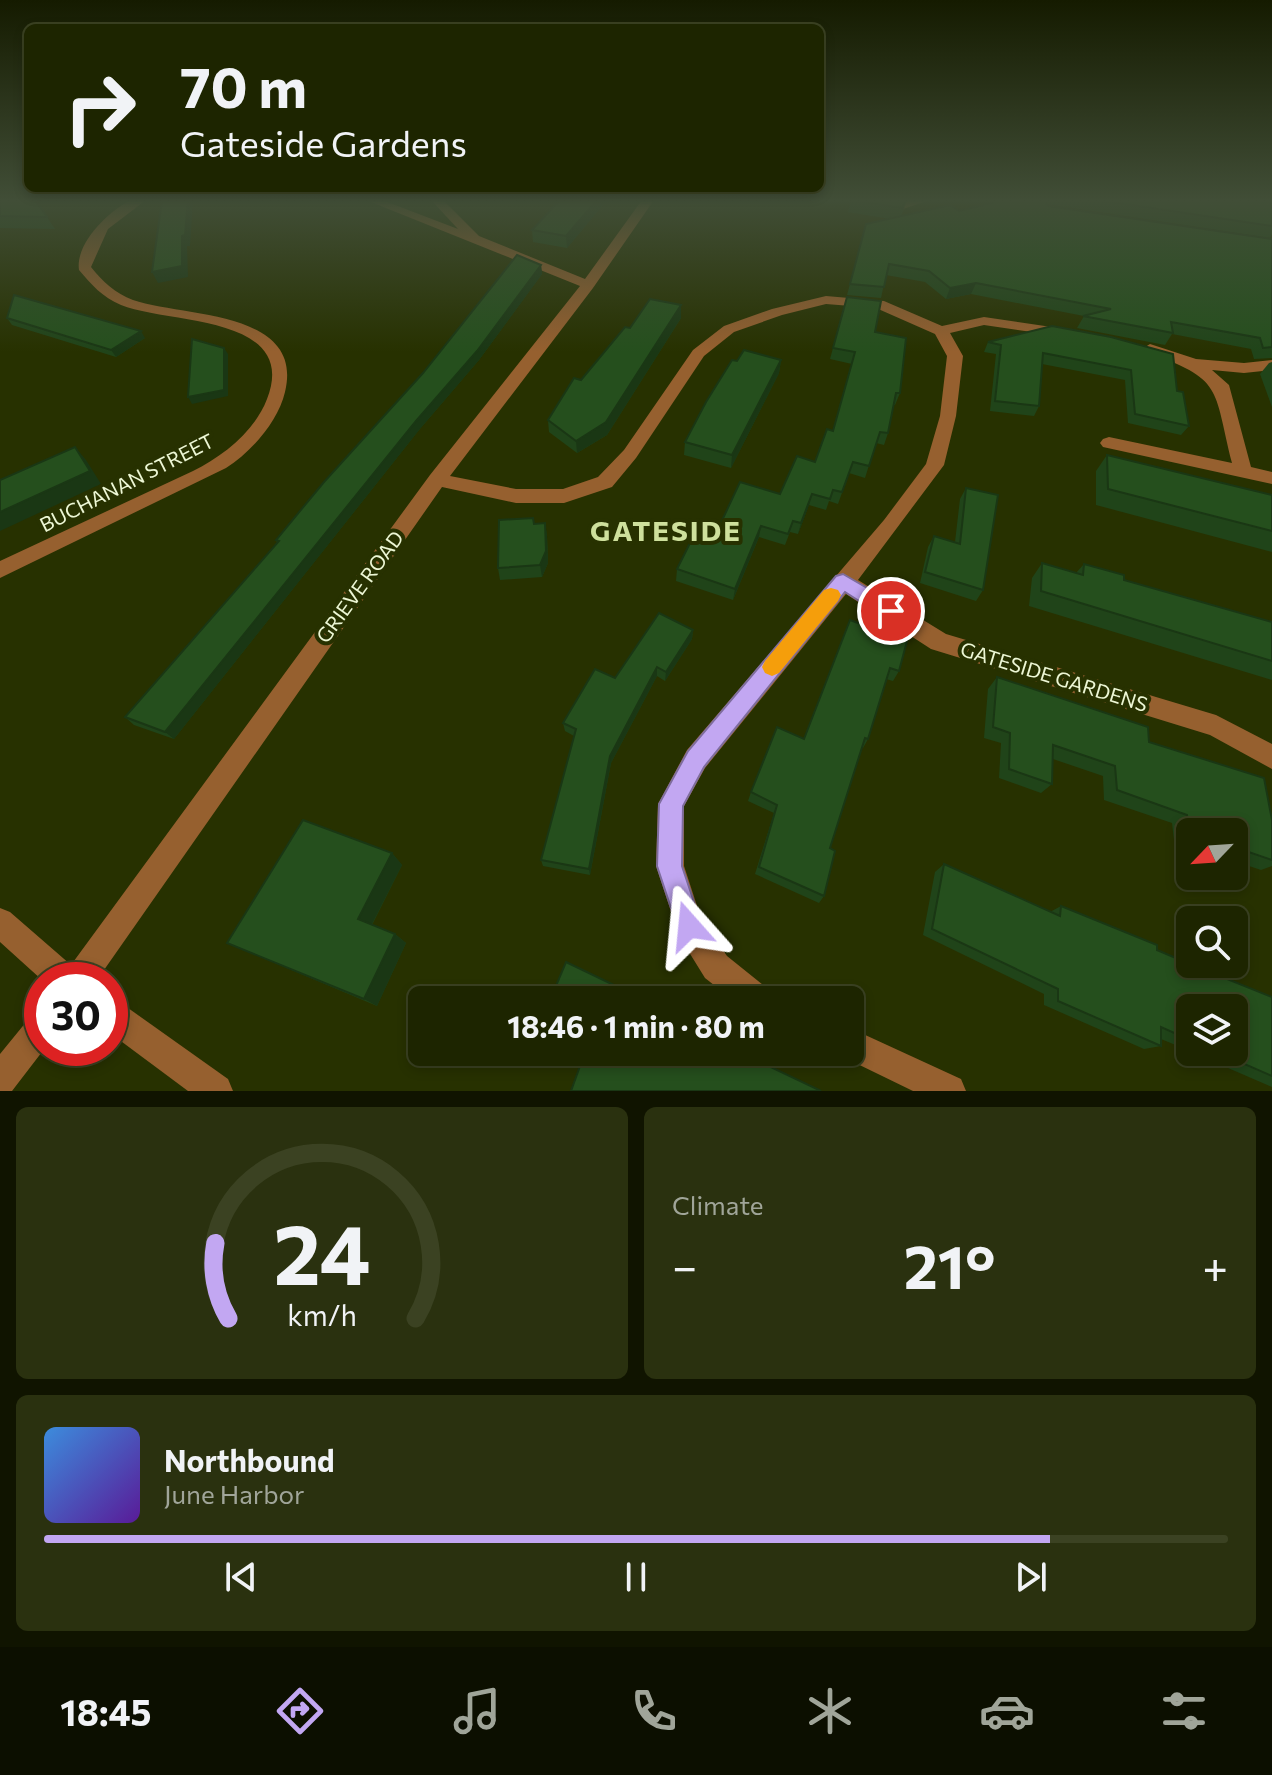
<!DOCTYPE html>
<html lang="en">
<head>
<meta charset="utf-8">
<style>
  body { margin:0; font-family:Commissioner,sans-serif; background:#2a310f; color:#f1f3f6; height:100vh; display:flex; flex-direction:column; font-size:30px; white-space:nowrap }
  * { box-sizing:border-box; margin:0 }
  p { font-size:26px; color:#a0a599 }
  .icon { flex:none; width:44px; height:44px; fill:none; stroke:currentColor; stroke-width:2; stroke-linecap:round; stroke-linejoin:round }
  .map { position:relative; height:1091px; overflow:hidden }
  .panel { display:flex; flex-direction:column; gap:16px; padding:16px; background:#101400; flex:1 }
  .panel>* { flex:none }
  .top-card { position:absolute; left:24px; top:24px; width:800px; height:168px; border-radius:12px; box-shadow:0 4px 12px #0003,0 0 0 2px #3b4222; background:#1d2500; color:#f1f3f6; overflow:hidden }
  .needle { width:52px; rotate:245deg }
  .tools { position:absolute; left:1176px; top:818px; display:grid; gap:16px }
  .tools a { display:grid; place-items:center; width:72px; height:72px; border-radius:12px; background:#1d2500; box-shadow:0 4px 12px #0003,0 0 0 2px #3b4222; font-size:40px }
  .speed { position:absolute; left:24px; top:962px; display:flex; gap:16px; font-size:40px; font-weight:700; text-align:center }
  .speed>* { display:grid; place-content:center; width:104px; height:104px; border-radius:50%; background:#1d2500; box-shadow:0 4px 12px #0003,0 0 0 2px #3b4222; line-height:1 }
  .speed .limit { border:12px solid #d22; background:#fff; color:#111 }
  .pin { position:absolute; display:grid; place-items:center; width:68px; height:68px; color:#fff; margin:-34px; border:4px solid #fff; border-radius:50%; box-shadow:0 2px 8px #0007 }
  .me { position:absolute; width:88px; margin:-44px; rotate:342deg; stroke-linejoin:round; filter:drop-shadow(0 0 6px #0008) }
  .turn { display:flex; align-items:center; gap:28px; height:168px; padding:0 24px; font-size:36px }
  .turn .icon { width:104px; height:104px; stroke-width:2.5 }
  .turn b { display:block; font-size:56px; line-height:68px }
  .big { font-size:60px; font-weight:700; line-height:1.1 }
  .panel .tile { flex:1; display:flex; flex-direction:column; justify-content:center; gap:12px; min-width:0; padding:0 28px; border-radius:12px; background:#2a310f }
  .panel .dial { align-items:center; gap:0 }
  .dial svg { height:208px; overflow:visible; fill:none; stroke:#3b4222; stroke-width:7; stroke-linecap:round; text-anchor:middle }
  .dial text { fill:#f1f3f6; stroke:none }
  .song { display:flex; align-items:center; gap:24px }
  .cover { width:96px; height:96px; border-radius:12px; background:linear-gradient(135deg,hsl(210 70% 55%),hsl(270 70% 35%)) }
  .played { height:8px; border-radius:4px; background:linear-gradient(90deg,#c2a7f2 85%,#3b4222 85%) }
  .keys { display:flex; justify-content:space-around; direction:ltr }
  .heat { display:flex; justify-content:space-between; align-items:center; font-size:44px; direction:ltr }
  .panel .tiles { flex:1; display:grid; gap:16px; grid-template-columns:1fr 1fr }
  .tile:last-child { grid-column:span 2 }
  .trip { position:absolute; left:408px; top:986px; width:456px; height:80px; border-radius:12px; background:#1d2500; box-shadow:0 4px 12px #0003,0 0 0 2px #3b4222; font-weight:700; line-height:80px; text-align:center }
  .tab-bar { display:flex; height:128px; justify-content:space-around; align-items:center; background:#0c0f00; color:#a0a599 }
  .tab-bar .icon { width:56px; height:56px }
  .tab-bar .on { color:#c2a7f2 }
  .tab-bar b { font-size:36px; color:#f1f3f6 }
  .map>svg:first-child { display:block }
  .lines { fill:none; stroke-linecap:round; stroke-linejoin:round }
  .minor { fill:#96602f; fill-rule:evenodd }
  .wall { fill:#204419 }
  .shaded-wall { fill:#1a3714 }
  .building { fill:#254f1d; stroke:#1a3714; stroke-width:2 }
  .route { fill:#c2a7f2; stroke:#7e6d9d; stroke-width:2 }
  .slow { fill:#f59e0b }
  .labels { text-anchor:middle; stroke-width:8; stroke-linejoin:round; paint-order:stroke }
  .street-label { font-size:20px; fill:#edf7d5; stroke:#273100 }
  .district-label { font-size:28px; font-weight:bold; letter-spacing:2px; fill:#cee09c; stroke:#273100 }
</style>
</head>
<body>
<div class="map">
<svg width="1272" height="1091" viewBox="0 0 1272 1091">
  <rect width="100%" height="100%" fill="#273100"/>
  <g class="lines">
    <g class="minor">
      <path d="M 131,200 L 146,200 L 108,229 L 91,267 C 103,282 115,293 133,300 C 181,317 305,309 285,392 C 278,422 251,452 226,468 L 0,578 L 0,561 L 193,471 C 223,456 255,431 267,399 C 300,314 166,324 121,305 C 102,297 92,285 79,270 C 75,243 109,211 131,200 Z"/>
      <polygon points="366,200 382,200 458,229 431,200 443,200 479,236 585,279 642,200 654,200 593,288 450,476 516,489 563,489 598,477 624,450 693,350 724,326 772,309 826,296 884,301 942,326 984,317 1072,330 1074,333 1067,337 984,325 950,333 963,356 956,416 944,465 858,580 946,634 1216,715 1272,744 1272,769 1210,735 931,649 846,594 705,768 684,806 684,866 701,918 727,956 768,989 772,1000 733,1000 705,978 679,936 656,866 658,804 687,750 884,520 926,464 940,416 947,356 935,334 876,308 826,304 782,315 734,332 704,356 636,458 612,487 564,503 516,503 442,487 97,980 42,980 0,942 0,908 10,912 71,965 430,475 580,286"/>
      <path d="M 911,200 L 930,200 L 900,210 L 872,204 C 881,197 899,203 911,200 Z"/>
      <path d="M 1150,344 L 1196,359 L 1244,363 L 1272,360 L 1272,370 L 1244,373 L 1212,370 L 1229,385 L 1251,467 L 1272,472 L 1272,484 L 1103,447 L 1100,443 L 1103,439 L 1109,437 L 1232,463 C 1213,387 1224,379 1145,352 L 1142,349 Z"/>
      <polygon points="110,998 121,1003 228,1079 233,1091 188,1091 110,1033"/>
      <polygon points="42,1011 42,1048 45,1048 12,1091 0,1091 0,1054 31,1016"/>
      <polygon points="850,1028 961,1079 966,1091 913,1091 839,1055 837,1052 850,1052"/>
    </g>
  </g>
  <g class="wall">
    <polygon points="0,200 47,217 55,229 0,228"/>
    <polygon points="560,200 607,200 567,248 533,242 532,230"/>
    <polygon points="851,200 907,200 901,217 959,211 989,204 990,200 1270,200 1272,207 1272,234 1270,238 1046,204 1048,206 1272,239 1272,358 1254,359 1251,349 1172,334 1165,345 1077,328 1084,316 971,294 946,299 925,282 886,275 881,298 847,295 866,224 890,219 848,212"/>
    <polygon points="541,265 542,274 479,360 419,430 174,739 134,725 125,717 277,543 276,540"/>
    <polygon points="681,305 681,318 607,435 577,453 549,432 548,420 581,380 630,328"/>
    <polygon points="7,318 145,338 116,357 12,325"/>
    <polygon points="1052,326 1177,391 1189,426 1181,435 1128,423 1125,380 1042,364 1039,406 1034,416 990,411 996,354 984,352 988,342"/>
    <polygon points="875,332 900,393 895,405 894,405 888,433 884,445 876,443 865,478 849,473 838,504 829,501 826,510 809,505 798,534 790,532 785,545 759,537 733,600 676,581 677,569 719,527 780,494 815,462 833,431 852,364 830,359 833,348"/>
    <polygon points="781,360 779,373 731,468 684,455 685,442"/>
    <polygon points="1272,362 1272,407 1260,374 1269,363"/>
    <polygon points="1107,455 1272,495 1272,552 1096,505 1096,471"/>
    <polygon points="966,488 983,590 976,601 920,583 928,547 934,536 955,542 960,499"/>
    <polygon points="545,523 547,536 548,563 542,577 500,580 498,568 534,524"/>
    <polygon points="1042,563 1076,573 1084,564 1124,580 1272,622 1272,680 1029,606 1032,578"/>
    <polygon points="850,620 899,671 893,681 886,679 868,739 863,748 862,748 830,848 824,896 819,903 755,874 774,813 748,801 751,792 804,739"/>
    <polygon points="693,630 692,639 665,681 657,676 611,763 590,875 543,866 541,860 574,736 565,731 563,723 615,678"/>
    <polygon points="997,677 1149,742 1272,820 1272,866 1261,870 1234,861 1234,832 1190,832 1190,846 1174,840 1172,823 1104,800 1103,776 1053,759 1052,784 1041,793 999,778 1001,743 984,738 988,689"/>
    <polygon points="392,853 402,865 372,925 395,934 406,943 377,1006 227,943"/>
    <polygon points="944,864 1050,912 1061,906 1157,950 1272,997 1272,1087 1191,1052 1234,1052 1190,1008 1190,1051 1161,1039 1161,1046 1144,1049 1044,1005 1044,994 923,935 935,872"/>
  </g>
  <g class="shaded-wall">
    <polygon points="188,200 193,200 190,246 187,246 188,277 158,283 152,272 182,236"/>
    <polygon points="597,200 607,200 567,248 566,236"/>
    <polygon points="541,265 542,274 479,360 419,430 174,739 165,732"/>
    <polygon points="976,283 971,294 946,299 950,288"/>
    <polygon points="681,305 681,318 607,435 577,453 576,441"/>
    <polygon points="141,331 145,338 116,357 111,350"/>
    <polygon points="224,348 228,354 228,396 192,404 188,397"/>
    <polygon points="781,360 779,373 731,468 732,455"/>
    <polygon points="75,447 86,460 101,484 0,531 0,512"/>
    <polygon points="812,494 809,505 798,534 801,523"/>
    <polygon points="545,523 547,536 548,563 542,577 540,565"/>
    <polygon points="761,526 759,537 733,600 735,589"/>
    <polygon points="693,630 692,639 665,681 666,672"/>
    <polygon points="657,667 657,676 611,763 590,875 589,869 610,756"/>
    <polygon points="392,853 402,865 370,928 358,919"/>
    <polygon points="395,934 406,943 377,1006 364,999"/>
  </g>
  <g class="building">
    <polygon points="0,200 35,200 47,217 0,216"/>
    <polygon points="162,200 188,200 185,235 182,236 182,266 152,272"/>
    <polygon points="560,200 597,200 566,236 532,230"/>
    <polygon points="850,200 906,200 902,208"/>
    <polygon points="992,200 1046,200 1046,203 1048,206 1272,239 1272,347 1263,348 1260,338 1171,322 1173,333 1083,316 1111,309 976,283 950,288 929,271 889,264 884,287 850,284 866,224 950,205 959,211 992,203"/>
    <polygon points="1098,200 1270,200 1272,207 1272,226"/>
    <polygon points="517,255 541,265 477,351 416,421 165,732 125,717 279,541 276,540 324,482 423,373"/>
    <polygon points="14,295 141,331 111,350 7,318"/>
    <polygon points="847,297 881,301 875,332 906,338 900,393 896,393 888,433 880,432 869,466 853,462 842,492 833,490 830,499 812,494 801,523 793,521 788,534 761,526 735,589 677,569 701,521 719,527 740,482 780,494 797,456 815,462 827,429 833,431 855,352 833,348"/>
    <polygon points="650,299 681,305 606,422 576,441 548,420 574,378 581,380 625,327 630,328"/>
    <polygon points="1052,326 1111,337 1173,354 1177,391 1183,392 1189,426 1135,414 1131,370 1043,353 1039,406 995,401 1001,345 988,342"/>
    <polygon points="192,339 224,348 224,390 188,397"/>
    <polygon points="744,350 781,360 732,455 685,442 706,402 732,360 737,361"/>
    <polygon points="75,447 90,471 0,512 0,480"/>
    <polygon points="1107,455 1272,495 1272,531 1108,489"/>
    <polygon points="966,488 998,495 983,590 925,572 934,536 960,544"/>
    <polygon points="533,518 534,524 545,523 546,551 540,565 498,568 499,520"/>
    <polygon points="1042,563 1083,575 1084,564 1124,575 1124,580 1272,622 1272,661 1041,591"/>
    <polygon points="659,613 693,630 666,672 657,667 610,756 589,869 541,860 576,729 563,723 595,669 615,678"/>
    <polygon points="850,620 907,641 899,671 890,668 868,739 865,738 830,848 835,851 824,896 759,867 777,805 751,792 777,727 804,739"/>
    <polygon points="997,677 1148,727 1149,742 1264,778 1272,820 1272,860 1234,847 1234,832 1189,832 1187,815 1117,790 1115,766 1053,745 1052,784 1009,769 1010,733 993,727"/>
    <polygon points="303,820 392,853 358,919 395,934 364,999 227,943"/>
    <polygon points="944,864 1060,916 1061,906 1157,945 1157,950 1190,964 1272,997 1272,1076 1217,1052 1234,1052 1234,1008 1190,1008 1190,1040 1161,1027 1161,1046 1058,1001 1058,989 932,929"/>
    <polygon points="566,962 645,1000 550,1000"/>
    <polygon points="553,1052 739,1052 821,1091 571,1091 580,1066"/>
  </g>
  <linearGradient id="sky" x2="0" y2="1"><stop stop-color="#151b00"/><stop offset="0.57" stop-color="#414e37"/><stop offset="1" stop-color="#414e37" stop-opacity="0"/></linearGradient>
  <rect width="1272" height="352" fill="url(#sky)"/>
  <polygon class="route" points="843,574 898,606 901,611 898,617 884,617 845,592 704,767 683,806 682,866 702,926 699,935 689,939 680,935 657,866 659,804 688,751 836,576"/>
  <polygon class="slow" points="831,588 838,590 841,595 838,601 779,673 772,676 765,673 762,667 765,661 824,590"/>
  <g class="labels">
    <g class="street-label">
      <text transform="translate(127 483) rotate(-27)" y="7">BUCHANAN STREET</text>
      <text transform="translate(360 587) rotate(-54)" y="7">GRIEVE ROAD</text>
      <text transform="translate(1054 677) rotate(17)" y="7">GATESIDE GARDENS</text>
    </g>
    <g class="district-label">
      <text x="666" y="541">GATESIDE</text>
    </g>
  </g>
</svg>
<div class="tools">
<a><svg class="needle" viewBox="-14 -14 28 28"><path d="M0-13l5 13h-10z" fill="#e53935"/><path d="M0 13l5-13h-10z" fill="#a0a599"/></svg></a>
<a><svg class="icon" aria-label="search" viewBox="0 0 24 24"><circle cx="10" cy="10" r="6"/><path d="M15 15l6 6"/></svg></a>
<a><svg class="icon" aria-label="layers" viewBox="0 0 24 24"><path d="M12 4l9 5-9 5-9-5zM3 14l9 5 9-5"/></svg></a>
</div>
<div class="speed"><div class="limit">30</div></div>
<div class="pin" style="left:891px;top:611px;background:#d93025"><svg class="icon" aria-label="arrive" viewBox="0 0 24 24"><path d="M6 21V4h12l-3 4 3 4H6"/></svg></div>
<svg class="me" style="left:689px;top:926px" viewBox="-20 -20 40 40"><path d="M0-17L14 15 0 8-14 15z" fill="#c2a7f2" stroke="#fff" stroke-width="4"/></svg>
<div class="trip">18:46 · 1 min · 80 m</div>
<div class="top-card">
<div class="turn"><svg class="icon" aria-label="right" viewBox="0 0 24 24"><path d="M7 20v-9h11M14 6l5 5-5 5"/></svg><div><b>70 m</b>Gateside Gardens</div></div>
</div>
</div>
<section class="panel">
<div class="tiles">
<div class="tile dial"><svg viewBox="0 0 100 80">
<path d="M14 69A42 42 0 1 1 86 69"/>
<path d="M14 69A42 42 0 0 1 9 40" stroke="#c2a7f2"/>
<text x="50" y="56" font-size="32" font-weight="700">24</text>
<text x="50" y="72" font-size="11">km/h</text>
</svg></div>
<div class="tile"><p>Climate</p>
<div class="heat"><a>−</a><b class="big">21°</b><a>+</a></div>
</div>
<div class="tile">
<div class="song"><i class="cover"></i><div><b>Northbound</b><p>June Harbor</p></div></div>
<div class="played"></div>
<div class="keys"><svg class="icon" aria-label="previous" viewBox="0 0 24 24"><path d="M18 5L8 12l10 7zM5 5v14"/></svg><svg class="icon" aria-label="pause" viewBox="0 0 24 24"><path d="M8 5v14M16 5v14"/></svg><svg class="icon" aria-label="next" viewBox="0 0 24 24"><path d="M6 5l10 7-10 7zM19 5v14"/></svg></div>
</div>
</div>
</section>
<nav class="tab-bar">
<b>18:45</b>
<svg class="icon on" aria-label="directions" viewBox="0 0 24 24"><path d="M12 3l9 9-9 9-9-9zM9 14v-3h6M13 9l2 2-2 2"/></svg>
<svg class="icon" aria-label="music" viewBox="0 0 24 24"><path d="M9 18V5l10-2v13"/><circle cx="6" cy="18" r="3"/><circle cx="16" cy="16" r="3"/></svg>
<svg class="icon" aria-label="phone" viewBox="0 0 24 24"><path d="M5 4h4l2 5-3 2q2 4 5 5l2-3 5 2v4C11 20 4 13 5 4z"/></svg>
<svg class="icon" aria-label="climate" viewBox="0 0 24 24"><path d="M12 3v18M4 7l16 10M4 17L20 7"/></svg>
<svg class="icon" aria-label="car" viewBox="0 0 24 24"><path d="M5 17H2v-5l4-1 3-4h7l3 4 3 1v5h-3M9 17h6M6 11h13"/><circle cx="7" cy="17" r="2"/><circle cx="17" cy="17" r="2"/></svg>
<svg class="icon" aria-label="filters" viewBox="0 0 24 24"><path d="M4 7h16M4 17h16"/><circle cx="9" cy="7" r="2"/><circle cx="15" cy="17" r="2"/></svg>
</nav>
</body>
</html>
